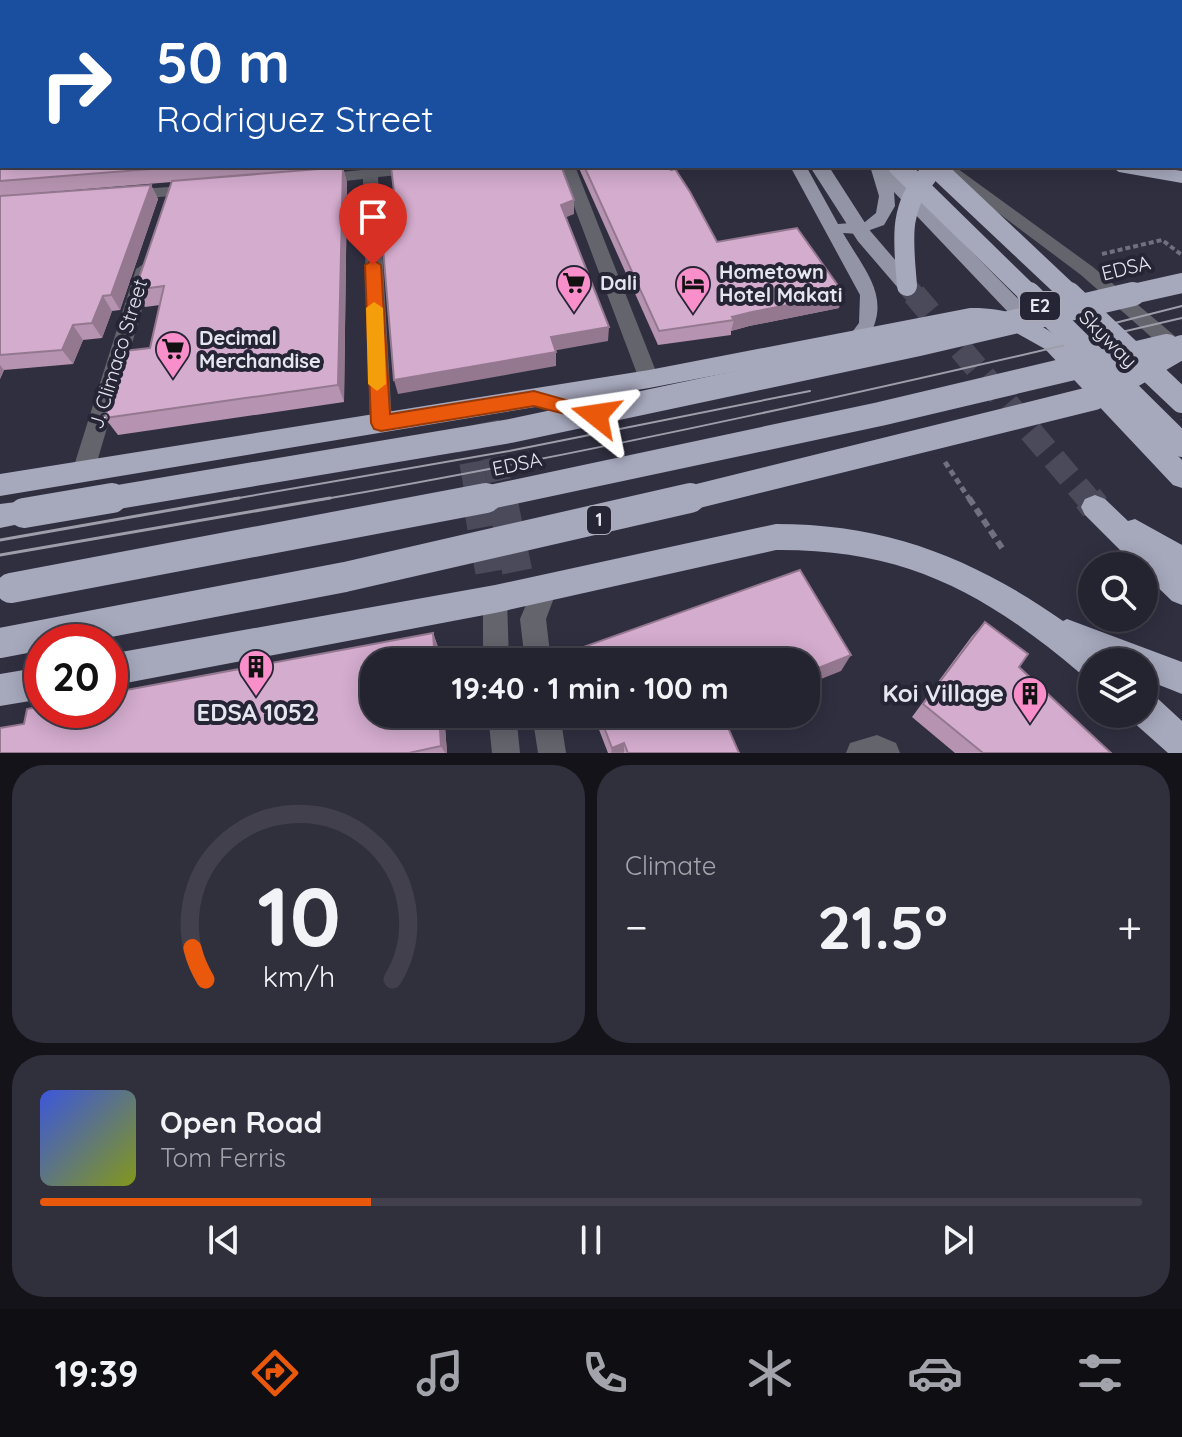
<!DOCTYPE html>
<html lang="en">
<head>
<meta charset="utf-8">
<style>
  body { margin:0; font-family:Quicksand,sans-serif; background:#302f3c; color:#f1f3f6; height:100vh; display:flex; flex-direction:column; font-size:30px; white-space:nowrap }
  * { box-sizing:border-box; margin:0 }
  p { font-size:26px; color:#a3a4ab }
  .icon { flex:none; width:44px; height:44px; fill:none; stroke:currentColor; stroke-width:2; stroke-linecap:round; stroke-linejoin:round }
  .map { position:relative; height:753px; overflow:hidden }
  .panel { display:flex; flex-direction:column; gap:12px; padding:12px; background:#14131a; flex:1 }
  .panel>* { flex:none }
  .guide { position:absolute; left:0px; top:0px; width:1182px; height:168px; box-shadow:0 4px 20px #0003,0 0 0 2px #41404c; background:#1a4fa0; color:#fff; overflow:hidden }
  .tools { position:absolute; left:1078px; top:552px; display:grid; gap:16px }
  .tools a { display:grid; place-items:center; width:80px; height:80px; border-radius:50%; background:#242330; box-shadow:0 4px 20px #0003,0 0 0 2px #41404c; font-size:40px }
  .speed { position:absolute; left:24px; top:624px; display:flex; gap:16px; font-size:40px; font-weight:700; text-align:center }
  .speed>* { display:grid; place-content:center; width:104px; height:104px; border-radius:50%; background:#242330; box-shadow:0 4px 20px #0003,0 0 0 2px #41404c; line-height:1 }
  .speed .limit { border:12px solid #d22; background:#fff; color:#111 }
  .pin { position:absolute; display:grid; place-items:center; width:68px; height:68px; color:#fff; margin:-82px -34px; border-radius:50% 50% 50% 0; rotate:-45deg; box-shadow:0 0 8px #0007 }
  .pin .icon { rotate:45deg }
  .me { position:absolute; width:88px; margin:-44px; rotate:285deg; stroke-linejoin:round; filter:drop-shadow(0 0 6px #0008) }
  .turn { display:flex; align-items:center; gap:28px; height:168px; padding:0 24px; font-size:36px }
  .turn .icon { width:104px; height:104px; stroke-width:2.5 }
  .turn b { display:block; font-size:56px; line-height:68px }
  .big { font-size:60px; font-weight:700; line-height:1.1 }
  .panel .tile { flex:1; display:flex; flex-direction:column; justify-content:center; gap:12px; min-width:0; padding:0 28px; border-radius:32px; background:#302f3c }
  .panel .dial { align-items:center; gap:0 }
  .dial svg { height:208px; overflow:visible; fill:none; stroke:#41404c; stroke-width:7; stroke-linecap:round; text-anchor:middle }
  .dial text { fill:#f1f3f6; stroke:none }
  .song { display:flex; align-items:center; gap:24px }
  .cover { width:96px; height:96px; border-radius:12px; background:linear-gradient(135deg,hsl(230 70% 55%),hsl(70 70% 35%)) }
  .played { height:8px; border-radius:4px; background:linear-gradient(90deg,#ea580c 30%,#41404c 30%) }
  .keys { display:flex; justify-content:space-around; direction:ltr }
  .heat { display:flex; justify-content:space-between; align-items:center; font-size:44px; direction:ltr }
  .panel .tiles { flex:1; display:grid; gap:12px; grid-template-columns:1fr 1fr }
  .tile:last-child { grid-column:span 2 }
  .trip { position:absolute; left:360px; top:648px; width:460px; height:80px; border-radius:32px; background:#242330; box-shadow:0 4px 20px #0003,0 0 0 2px #41404c; font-weight:700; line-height:80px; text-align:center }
  .tabs { display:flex; height:128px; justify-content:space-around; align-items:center; background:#0e0e13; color:#a3a4ab }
  .tabs .icon { width:56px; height:56px }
  .tabs .active { color:#ea580c }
  .tabs b { font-size:36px; color:#f1f3f6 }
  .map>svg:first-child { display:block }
  .green { fill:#464a2a }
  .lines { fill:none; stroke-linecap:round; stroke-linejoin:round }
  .highway-tunnel-far2 { stroke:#4b4a5a; stroke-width:20; stroke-dasharray:20 10; stroke-linecap:butt }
  .highway-tunnel-far1 { stroke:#4b4a5a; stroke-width:24; stroke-dasharray:24 12; stroke-linecap:butt }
  .highway-tunnel { stroke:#4b4a5a; stroke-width:30; stroke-dasharray:30 15; stroke-linecap:butt }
  .path-far2 { stroke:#70707e; stroke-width:4; stroke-dasharray:5 3; stroke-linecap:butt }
  .path-far1 { stroke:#70707e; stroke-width:5; stroke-dasharray:6 4; stroke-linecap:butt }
  .path { stroke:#70707e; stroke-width:6; stroke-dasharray:8 5; stroke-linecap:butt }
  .minor { fill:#63646c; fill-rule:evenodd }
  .major { fill:#9395a6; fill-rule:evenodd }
  .highway { fill:#a6a8bc; fill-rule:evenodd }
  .tram-far1 { stroke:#9e9eab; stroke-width:2 }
  .tram { stroke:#9e9eab; stroke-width:3 }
  .major-bridge { stroke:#9395a6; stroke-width:16 }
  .highway-bridge-far2 { stroke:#a6a8bc; stroke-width:20 }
  .highway-bridge-far1 { stroke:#a6a8bc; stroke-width:24 }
  .highway-bridge { stroke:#a6a8bc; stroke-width:30 }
  .wall { fill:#b694b1 }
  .shaded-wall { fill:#947890 }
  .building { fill:#d4acce; stroke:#947890; stroke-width:2 }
  .route { fill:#ea580c; stroke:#983908; stroke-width:2 }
  .slow { fill:#f59e0b }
  .labels { text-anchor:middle; stroke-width:8; stroke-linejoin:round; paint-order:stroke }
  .shield { fill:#262535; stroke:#acacb8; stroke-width:2 }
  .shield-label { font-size:18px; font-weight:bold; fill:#e5e6f0 }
  .street-label { font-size:20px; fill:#e5e6f0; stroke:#262535 }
  .poi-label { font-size:20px; font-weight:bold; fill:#e5e6f0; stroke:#262535; text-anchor:start }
  .near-poi-label { font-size:24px; font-weight:bold; fill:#e5e6f0; stroke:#262535; text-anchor:end }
</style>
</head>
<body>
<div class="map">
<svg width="1182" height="753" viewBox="0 0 1182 753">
  <rect width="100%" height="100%" fill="#302f40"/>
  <polygon class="green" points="876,0 1182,0 1182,45 1180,2"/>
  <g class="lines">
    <polyline class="highway-tunnel-far2" points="907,286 916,296"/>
    <g class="highway-tunnel-far1">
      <polyline points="914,294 1089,500"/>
      <polyline points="487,422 503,500"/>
      <polyline points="465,427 478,500"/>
    </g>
    <g class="highway-tunnel">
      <polyline points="477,498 492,581"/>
      <polyline points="502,498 518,575"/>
      <polyline points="1088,498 1095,507"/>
    </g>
    <polyline class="path-far2" points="1102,254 1162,240 1182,255"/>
    <polyline class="path-far1" points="945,462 970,500"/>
    <polyline class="path" points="969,498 1002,548"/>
    <g class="minor">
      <polygon points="362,166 447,166 439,171 378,177 392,423 388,429 381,431 374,429 370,423 363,179 319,184 311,179 319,174 362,170"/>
      <polygon points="559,166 575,166 659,379 656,384 642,384 639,379"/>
      <polygon points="936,166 954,166 1093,267 1182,342 1182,360 1175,358 1081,275"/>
      <polygon points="196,185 202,187 202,193 128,200 120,195 128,190"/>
      <polygon points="145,263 154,269 94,472 91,479 83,481 75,479 72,472 136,269"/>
      <polygon points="534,390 598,408 601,414 598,420 591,422 527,404 524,398 527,392"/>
      <polygon points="546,576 555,579 558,587 546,619 551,662 525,662 520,619 537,579"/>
      <polygon points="495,587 504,591 507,599 509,662 483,662 483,599 486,591"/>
      <polygon points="488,714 516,714 520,753 492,753"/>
      <polygon points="532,714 560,714 566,753 538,753"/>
      <polygon points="877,735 896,743 900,753 846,753 850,743"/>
    </g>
    <g class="major">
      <polygon points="699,0 712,0 713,2 700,2"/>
      <polygon points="718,0 730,0 731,2 719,2"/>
      <path d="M 790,166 L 806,166 L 838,224 L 865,222 L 876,213 L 879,196 L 870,166 L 887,166 L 1041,322 L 1043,327 L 1041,332 L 1027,332 L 894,192 L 895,206 L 884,225 L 859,234 L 843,233 C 866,273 895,300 864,344 L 850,344 L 847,339 L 859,323 L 860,295 Z"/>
    </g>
    <g class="highway">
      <polygon points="728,0 743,0 744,2 729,2"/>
      <polygon points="755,0 770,0 771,2 756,2"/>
      <polygon points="779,0 794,0 795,2 780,2"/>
      <polygon points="1110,166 1151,166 1182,171 1182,183 1119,172"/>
      <path d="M 970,308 C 1037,307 1068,344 1112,388 C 1135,412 1159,436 1182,460 L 1182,488 L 1173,485 L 1045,349 L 1006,327 L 982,324 L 649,388 L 0,496 L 0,474 L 649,370 Z"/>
      <polygon points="1095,495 1105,499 1128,521 1135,519 1182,545 1182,605 1172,601 1144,574 1144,566 1136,566 1085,515 1081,507 1085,499"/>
      <polygon points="24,501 34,505 38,513 34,521 0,528 0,504"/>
      <path d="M 776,524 C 887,524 973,558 1063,621 L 1067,619 L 1182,662 L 1182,694 L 1144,679 L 1144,662 L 1092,662 L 1092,679 L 1081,674 C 984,592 905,549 776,550 L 495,613 L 110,686 L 110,654 L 495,585 Z"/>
      <polygon points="42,667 42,699 0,706 0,674"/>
      <polygon points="1144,693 1156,697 1182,721 1182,753 1168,753 1132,721 1130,714 1144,714"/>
    </g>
    <g class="tram-far1">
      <polyline points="1111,324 1182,306"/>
      <polyline points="227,500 509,451 810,391"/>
      <path d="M 319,500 C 609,450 895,385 1182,318"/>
    </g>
    <g class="tram">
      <polyline points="0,540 239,498"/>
      <polyline points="0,555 330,498"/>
    </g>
    <polyline class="major-bridge" points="819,166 864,236 907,286"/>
    <g class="highway-bridge-far2">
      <polyline points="898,166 1031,296"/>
      <polyline points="934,166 1072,296"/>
      <path d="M 907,286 C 904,245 897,209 927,176"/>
      <polyline points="1124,296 1182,283"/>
    </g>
    <g class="highway-bridge-far1">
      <polyline points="1029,294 1182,445"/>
      <polyline points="1069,294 1182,401"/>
      <polyline points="100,500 510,431 919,344 1133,294"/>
      <polyline points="476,500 880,414 1167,346"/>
      <polyline points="682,500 1094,398 1182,347"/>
    </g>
    <g class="highway-bridge">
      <polyline points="24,513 112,498"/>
      <polyline points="11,588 486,498"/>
      <polyline points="0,643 345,577 690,498"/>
    </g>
  </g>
  <g class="wall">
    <polygon points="0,0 2,166 347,166 347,168 343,168 347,183 344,402 118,435 105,418 150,348 160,305 145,307 135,290 172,182 0,196"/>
    <polygon points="1182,39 1182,120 1180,119 1180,40"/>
    <polygon points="578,166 668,166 717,242 839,308 749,326 731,331 731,335 658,345"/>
    <polygon points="151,185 158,199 120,310 112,311 102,338 83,340 73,364 4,370 0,379 0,196"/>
    <polygon points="985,622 1019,667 1111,753 955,753 912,717 972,636"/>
    <polygon points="433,633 439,650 440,662 374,662 444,714 447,753 0,753 24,724"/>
    <polygon points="593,714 732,714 723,717 739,753 608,753"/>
  </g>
  <g class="shaded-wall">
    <polygon points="343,167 347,183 344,402 338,385"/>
    <polygon points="151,185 158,199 120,310 111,295"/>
    <polygon points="574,200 574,214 562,219 561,205"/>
    <polygon points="844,294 839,308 749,326 731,331 734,320 732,317 752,312"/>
    <polygon points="103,296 112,311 102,338 92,323"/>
    <polygon points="73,325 83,340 73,364 62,350"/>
    <polygon points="609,327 608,341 552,351 551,337"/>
    <polygon points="556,352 556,366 398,394 394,380"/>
    <polygon points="0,365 4,370 0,379"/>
    <polygon points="433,633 439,650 440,662 435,662"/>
    <polygon points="851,655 841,671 806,685 806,673"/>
    <polygon points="439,714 444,714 447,753 445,753 441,746"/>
    <polygon points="624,743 624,753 611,753 612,748"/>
  </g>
  <g class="building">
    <polygon points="0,0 689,0 690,2 2,2 2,166 189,166 0,181"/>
    <polygon points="1182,39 1182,102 1180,101 1180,40"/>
    <polygon points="391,166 561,166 574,200 561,205 609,327 551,337 556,352 394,380 380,212 396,209"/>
    <polygon points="584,166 668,166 671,170 675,169 690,192 717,242 797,228 844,294 752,312 732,317 734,320 659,331"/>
    <polygon points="343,167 338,385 105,418 124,351 150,348 164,286 135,290 172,181"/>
    <polygon points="151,185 111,295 103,296 92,323 73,325 62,350 0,355 0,196"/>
    <polygon points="800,570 851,655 806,673 806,662 580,662 575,650"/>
    <polygon points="985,622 1028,654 1019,667 1111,753 983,753 923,704"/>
    <polygon points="433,633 435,662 374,662 374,714 439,714 441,746 409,753 0,753 0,728 24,724 27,709 42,706 42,710 110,710 110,693"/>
    <polygon points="599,714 722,714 739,753 628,753 624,743 612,748"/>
  </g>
  <polygon class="route" points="373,260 381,265 390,414 534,391 602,410 605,415 602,420 596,422 534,406 381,431 374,429 371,423 365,265"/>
  <polygon class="slow" points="374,302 383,308 386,384 377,391 368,384 366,308"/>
  <defs>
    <symbol id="supermarket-pin" viewBox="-11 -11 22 30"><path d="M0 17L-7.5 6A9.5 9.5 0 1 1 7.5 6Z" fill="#f98fca" stroke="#262535"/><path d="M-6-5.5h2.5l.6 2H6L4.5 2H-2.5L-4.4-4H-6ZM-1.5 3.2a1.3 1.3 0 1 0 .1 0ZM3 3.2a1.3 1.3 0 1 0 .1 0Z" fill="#111"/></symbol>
    <symbol id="hotel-pin" viewBox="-11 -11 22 30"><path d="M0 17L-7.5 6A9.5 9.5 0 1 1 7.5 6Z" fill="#f98fca" stroke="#262535"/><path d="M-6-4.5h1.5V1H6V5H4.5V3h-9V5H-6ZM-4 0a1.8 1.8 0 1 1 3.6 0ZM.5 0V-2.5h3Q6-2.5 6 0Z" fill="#111"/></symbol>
    <symbol id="building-pin" viewBox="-11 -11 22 30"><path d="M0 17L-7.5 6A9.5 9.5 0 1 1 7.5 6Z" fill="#f98fca" stroke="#262535"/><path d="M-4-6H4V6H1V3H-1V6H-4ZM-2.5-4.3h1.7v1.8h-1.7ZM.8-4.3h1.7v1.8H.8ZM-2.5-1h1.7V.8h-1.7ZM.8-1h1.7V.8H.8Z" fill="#111"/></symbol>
  </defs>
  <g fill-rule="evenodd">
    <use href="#supermarket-pin" x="554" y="263" width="40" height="54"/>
    <use href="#hotel-pin" x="673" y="264" width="40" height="54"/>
    <use href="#supermarket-pin" x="153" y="329" width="40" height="54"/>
    <use href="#building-pin" x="236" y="647" width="40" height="54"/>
    <use href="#building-pin" x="1010" y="674" width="40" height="54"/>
  </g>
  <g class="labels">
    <g class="shield">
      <rect x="1020" y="292" width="40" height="28" rx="6"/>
      <rect x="587" y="506" width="24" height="28" rx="6"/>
    </g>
    <g class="shield-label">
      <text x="1040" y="312">E2</text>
      <text x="599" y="526">1</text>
    </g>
    <g class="street-label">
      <text transform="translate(1126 268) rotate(-14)" y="7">EDSA</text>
      <text transform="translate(1108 339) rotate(45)" y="7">Skyway</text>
      <text transform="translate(118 354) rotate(-73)" y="7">J. Climaco Street</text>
      <text transform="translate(517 464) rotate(-12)" y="7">EDSA</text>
    </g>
    <g class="poi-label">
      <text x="719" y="279">Hometown<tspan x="719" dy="23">Hotel Makati</tspan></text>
      <text x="600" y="290">Dali</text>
      <text x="199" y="345">Decimal<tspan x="199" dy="23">Merchandise</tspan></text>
    </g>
    <g class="near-poi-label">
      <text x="1004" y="702">Koi Village</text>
      <text x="256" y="721" text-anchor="middle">EDSA 1052</text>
    </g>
  </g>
</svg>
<div class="tools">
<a><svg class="icon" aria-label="search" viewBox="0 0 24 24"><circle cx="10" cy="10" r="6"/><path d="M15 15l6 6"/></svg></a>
<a><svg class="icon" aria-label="layers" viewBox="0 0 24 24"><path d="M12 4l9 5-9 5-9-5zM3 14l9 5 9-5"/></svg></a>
</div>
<div class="speed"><div class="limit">20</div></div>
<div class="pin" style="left:373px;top:265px;background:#d93025"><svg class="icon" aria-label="arrive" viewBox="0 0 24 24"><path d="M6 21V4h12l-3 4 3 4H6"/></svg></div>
<svg class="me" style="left:596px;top:415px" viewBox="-20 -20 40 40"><path d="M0-17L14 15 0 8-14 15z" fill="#ea580c" stroke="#fff" stroke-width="4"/></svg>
<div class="trip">19:40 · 1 min · 100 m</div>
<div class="guide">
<div class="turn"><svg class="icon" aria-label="right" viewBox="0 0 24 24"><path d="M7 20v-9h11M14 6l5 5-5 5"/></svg><div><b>50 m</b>Rodriguez Street</div></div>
</div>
</div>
<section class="panel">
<div class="tiles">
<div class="tile dial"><svg viewBox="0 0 100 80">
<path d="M14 69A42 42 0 1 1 86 69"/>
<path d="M14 69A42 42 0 0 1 9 57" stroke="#ea580c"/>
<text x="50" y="56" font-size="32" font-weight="700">10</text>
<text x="50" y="72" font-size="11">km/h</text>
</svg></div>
<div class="tile"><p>Climate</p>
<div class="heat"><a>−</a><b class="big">21.5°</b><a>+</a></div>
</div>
<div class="tile">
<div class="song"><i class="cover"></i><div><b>Open Road</b><p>Tom Ferris</p></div></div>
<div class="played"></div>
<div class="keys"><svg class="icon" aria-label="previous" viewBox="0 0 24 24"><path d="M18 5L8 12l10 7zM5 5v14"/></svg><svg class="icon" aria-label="pause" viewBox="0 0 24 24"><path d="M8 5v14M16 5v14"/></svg><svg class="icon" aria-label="next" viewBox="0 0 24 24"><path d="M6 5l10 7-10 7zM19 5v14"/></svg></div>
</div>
</div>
</section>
<nav class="tabs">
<b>19:39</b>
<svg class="icon active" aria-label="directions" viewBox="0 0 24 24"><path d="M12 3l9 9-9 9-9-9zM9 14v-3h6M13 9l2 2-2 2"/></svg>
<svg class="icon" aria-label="music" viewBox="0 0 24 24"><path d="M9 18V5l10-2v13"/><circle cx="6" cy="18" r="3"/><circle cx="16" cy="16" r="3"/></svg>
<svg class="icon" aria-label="phone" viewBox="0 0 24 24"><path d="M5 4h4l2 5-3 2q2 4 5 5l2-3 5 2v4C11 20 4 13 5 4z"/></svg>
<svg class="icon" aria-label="climate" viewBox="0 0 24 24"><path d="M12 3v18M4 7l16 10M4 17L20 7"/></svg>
<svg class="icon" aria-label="car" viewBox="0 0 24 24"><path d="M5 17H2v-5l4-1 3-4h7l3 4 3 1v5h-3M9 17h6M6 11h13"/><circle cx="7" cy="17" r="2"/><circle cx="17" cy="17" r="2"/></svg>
<svg class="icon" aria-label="filters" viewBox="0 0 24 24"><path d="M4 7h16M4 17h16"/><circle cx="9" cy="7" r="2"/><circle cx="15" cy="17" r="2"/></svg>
</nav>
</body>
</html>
